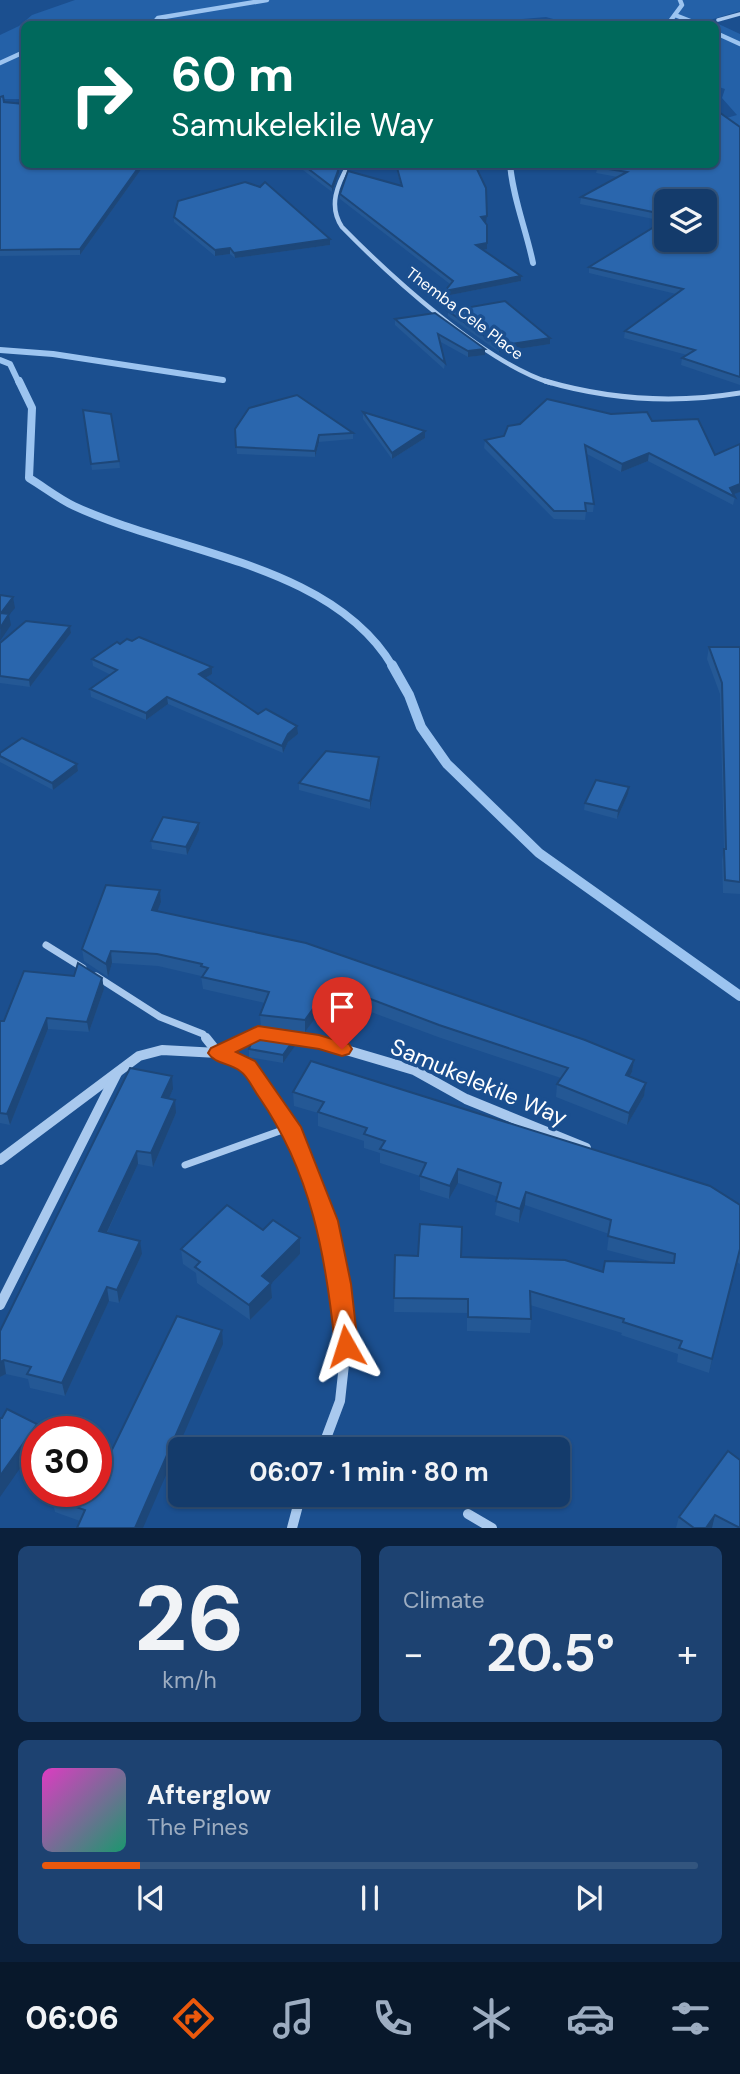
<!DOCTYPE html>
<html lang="en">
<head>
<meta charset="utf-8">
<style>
  body { margin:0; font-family:"DM Sans",sans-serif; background:#1d4271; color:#f1f3f6; height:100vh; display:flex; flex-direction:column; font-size:26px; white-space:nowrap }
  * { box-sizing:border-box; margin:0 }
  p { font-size:23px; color:#9dadc1 }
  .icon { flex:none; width:38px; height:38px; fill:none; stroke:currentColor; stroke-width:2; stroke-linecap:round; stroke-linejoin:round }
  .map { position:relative; height:1528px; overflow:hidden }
  .details { display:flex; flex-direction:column; gap:18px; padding:18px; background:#0b203b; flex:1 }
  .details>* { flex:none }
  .hud { position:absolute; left:21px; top:21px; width:698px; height:147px; border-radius:10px; box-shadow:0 2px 5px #0004,0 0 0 2px #33557e; background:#00695c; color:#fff; overflow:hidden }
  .tools { position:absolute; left:654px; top:189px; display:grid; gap:14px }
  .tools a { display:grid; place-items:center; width:63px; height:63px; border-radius:10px; background:#143b6b; box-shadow:0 2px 5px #0004,0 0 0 2px #33557e; font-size:35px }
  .speed { position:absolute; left:21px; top:1416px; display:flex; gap:14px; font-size:35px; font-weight:700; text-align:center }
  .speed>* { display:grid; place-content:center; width:91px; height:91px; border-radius:50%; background:#143b6b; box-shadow:0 2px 5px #0004,0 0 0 2px #33557e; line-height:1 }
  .speed .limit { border:10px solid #d22; background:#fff; color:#111 }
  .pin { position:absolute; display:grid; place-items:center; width:60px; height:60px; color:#fff; margin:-72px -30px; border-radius:50% 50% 50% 0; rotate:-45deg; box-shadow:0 0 7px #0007 }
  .pin .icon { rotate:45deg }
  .me { position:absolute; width:77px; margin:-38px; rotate:354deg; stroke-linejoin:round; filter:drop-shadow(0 0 5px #0008) }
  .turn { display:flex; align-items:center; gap:24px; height:147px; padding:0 35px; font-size:32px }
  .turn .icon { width:91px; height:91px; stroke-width:2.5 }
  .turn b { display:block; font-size:49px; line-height:60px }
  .big { font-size:52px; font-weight:700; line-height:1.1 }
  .details .widget { flex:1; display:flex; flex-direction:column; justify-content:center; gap:10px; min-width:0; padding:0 24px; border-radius:10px; background:#1d4271 }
  .details .dial { align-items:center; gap:0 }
  .dial b { font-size:91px; line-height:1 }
  .song { display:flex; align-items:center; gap:21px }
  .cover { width:84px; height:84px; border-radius:10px; background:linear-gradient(135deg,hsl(310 70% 55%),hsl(160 70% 35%)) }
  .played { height:7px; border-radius:4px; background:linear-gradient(90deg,#ea580c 15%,#33557e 15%) }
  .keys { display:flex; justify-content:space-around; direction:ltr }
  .heat { display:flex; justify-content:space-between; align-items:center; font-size:38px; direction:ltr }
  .details .tiles { flex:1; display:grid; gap:18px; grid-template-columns:1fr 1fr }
  .widget:last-child { grid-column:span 2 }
  .trip { position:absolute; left:168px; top:1437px; width:402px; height:70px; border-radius:10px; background:#143b6b; box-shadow:0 2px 5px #0004,0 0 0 2px #33557e; font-weight:700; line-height:70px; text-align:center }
  .tabs { display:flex; height:112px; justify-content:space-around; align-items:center; background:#08182b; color:#9dadc1 }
  .tabs .icon { width:49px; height:49px }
  .tabs .on { color:#ea580c }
  .tabs b { font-size:32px; color:#f1f3f6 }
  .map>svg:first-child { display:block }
  .green { fill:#2461a8 }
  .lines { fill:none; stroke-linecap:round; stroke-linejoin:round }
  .stream-far3 { stroke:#9cc4f0; stroke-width:4.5 }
  .stream-far2 { stroke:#9cc4f0; stroke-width:6 }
  .stream-far1 { stroke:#9cc4f0; stroke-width:8 }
  .stream { stroke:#9cc4f0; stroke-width:10 }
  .service { stroke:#a9c9ee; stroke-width:7 }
  .minor-far4 { stroke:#a9c9ee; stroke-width:3.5 }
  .minor-far3 { stroke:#a9c9ee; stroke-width:4.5 }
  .minor-far2 { stroke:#a9c9ee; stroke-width:5 }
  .minor-far1 { stroke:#a9c9ee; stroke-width:7 }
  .minor { stroke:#a9c9ee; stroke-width:10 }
  .wall { fill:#245895; fill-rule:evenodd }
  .shaded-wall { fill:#1d4779 }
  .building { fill:#2a66ad; stroke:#1d4779; stroke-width:2 }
  .route { fill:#ea580c; stroke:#983908; stroke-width:2 }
  .labels { text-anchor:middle; stroke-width:7; stroke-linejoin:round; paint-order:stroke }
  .far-street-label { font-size:16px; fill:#fff; stroke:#1b4f8f }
  .near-street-label { font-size:23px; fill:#fff; stroke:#1b4f8f }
</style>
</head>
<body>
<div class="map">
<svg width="740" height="1528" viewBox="0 0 740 1528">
  <rect width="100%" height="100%" fill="#1b4f8f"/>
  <polygon class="green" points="75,0 740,0 740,11 710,20 740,34 740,129 716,121 737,115 722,98 725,89 716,86 716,24 571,24 546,17 467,24 24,24 24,99 0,99 0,35 19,26 32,15"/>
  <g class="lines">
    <g class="stream-far3">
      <polyline points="675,15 698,24"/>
      <polyline points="153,24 158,18 267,0"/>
      <polyline points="668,24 682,5 680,0"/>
      <polyline points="716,33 740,44"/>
      <polyline points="0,63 24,52"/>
    </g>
    <g class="stream-far2">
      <path d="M 510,164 C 513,199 526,229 533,263"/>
      <polyline points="0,350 53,354 223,380"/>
      <polyline points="0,360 10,364 19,383"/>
    </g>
    <path class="stream-far1" d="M 19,381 L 32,408 L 29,478 C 44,487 59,499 74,506 C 174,553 332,563 393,667"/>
    <polyline class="stream" points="392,665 409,695 421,727 447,764 539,853 740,996"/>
    <polyline class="service" points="185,1165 291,1127"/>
    <polyline class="minor-far4" points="718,20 740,14"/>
    <path class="minor-far3" d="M 349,164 C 337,185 328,206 342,227 C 391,277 485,363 551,383"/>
    <path class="minor-far2" d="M 545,381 C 610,400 673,404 740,393"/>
    <g class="minor-far1">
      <polyline points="46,945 83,968"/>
      <polyline points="96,976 160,1017 203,1034 208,1040"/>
      <polyline points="287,1037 305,1040"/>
      <polyline points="248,1040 262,1034"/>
    </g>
    <g class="minor">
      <polyline points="206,1038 218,1053 248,1066 291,1127 327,1221 340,1284 346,1346 340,1401 322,1449"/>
      <polyline points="294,1038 319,1042 414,1070 466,1099 586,1148"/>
      <polyline points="0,1160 139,1056 162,1050 218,1053 252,1038"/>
      <polyline points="0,1305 117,1073"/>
      <polyline points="468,1514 492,1528"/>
      <polyline points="292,1528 301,1494"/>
    </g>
  </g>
  <g class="wall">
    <polygon points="0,97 4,102 24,164 145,164 80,255 0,256"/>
    <path d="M 740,127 L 740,385 L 681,365 L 682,358 L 687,355 L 624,338 L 625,331 L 676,294 L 589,273 L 589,267 L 663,221 L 580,204 L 581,197 L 618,177 L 596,173 L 597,169 L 556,164 L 716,164 ZM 667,201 L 705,240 L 667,240 Z"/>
    <polygon points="295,164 324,164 339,168 339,173 332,192"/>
    <polygon points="395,164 425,164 423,169 486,222 484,222 487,249 482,249 521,276 521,281 445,296 445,291 450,284 340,199 340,194 401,186"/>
    <polygon points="260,187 330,239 330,245 235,258 230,254 215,256 174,222 174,217"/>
    <polygon points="448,311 550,344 499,352 448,316"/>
    <polygon points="395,319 485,349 485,355 468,357 439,341 445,363 444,369 395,325"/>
    <polygon points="83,410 119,461 120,468 92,470"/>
    <polygon points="363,412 425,431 425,438 392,459 363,419"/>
    <polygon points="611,414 652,421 715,455 740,444 740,492 733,494 735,497 733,505 648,461 621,472 587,454 594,504 593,512 586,512 585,520 554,519 484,448 485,440"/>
    <polygon points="235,429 353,433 353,439 319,442 315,457 237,454"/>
    <polygon points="70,626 71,633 30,687 0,683 0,643"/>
    <polygon points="709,647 740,647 740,894 723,893 722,861 724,849 720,694 707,659"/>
    <polygon points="92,659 212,674 205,678 258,714 298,734 288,742 283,753 168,704 146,720 91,697 90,689 111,675 93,666"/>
    <polygon points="0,753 77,764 78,771 53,790 0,762"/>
    <polygon points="379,757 379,764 370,809 299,790 299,783"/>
    <polygon points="629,787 628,794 617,819 584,810 585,803"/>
    <polygon points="199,830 187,855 152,849 151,841"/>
    <polygon points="160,890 161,902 157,911 634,1060 632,1072 630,1077 646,1083 644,1096 627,1125 556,1097 557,1084 561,1078 438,1037 331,997 305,1032 261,1027 260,1015 265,1003 203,989 201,976 158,966 112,963 108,977 84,961 82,949"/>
    <polygon points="102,978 104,989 89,1032 48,1029 10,1125 0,1123 0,1021 4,1021"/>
    <polygon points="295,1046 283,1063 249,1057 249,1049"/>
    <polygon points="173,1089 169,1098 176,1113 153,1167 138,1164 107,1233 142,1254 119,1303 109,1301 65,1396 30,1388 28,1379 6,1374 0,1377 0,1331"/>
    <polygon points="293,1092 740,1205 740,1264 737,1262 709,1373 677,1362 678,1354 621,1335 622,1333 530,1305 531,1319 530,1333 467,1331 467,1313 394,1312 395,1255 461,1257 603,1272 653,1262 607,1250 609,1234 525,1205 519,1223 495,1215 498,1197 458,1183 449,1199 420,1190 420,1176 380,1163 380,1153 364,1148 364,1141 318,1126 318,1113 294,1106"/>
    <polygon points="263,1230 300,1238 300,1254 271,1284 272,1298 250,1320 197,1283 196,1273 183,1264 181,1249"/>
    <polygon points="223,1344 80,1521 55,1512 52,1499 108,1458"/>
    <polygon points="740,1460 740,1528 676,1528 679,1517"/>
  </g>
  <g class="shaded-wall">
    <polygon points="141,164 145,164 80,255 80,249"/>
    <polygon points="339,168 339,173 332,192 332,187"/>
    <polygon points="487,216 486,222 480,222 481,217"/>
    <polygon points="330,239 330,245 235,258 234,253"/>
    <polygon points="487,243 487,249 476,251 476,245"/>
    <polygon points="230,248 230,254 215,256 215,250"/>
    <polygon points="521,276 521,281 445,296 445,291"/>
    <polygon points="550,338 550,344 499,352 499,346"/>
    <polygon points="485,349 485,355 468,357 468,351"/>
    <polygon points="425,431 425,438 392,459 392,453"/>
    <polygon points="319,435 319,442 315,457 315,451"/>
    <polygon points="649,453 648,461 621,472 622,464"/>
    <polygon points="740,484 740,492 731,495 730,488"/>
    <polygon points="13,597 15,608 9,615 11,625 0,641 1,613"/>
    <polygon points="70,626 71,633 30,687 29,680"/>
    <polygon points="212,667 212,674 200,681 199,674"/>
    <polygon points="167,697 168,704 146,720 146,713"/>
    <polygon points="297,726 298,734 288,742 283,753 282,746 288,734"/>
    <polygon points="379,757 379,764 370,809 370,801"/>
    <polygon points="77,764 78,771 53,790 52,783"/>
    <polygon points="629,787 628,794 617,819 618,811"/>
    <polygon points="199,823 199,830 187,855 186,847"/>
    <polygon points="160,890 161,902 153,922 152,910"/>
    <polygon points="111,951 112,963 108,977 106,964"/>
    <polygon points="102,978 104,989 89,1032 87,1022"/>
    <polygon points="331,984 331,997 305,1032 305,1020"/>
    <polygon points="47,1018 48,1029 10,1125 7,1114"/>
    <polygon points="295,1038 295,1046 283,1063 283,1055"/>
    <polygon points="634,1060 632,1072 624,1087 626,1075"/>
    <polygon points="172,1076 173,1089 164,1110 162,1097"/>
    <polygon points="646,1083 644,1096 627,1125 629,1113"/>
    <polygon points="175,1100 176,1113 153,1167 151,1153"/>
    <polygon points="137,1151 138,1164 101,1245 99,1231"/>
    <polygon points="458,1169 458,1183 449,1199 450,1186"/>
    <polygon points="526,1192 525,1205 519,1223 520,1209"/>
    <polygon points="300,1238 300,1254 271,1284 272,1298 250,1320 249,1305 262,1276"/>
    <polygon points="140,1241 142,1254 119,1303 117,1290"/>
    <polygon points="740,1249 737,1262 709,1373 712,1359"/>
    <polygon points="107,1287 109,1301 65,1396 62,1383"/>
    <polygon points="222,1330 223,1344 143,1528 135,1528"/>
    <polygon points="4,1360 6,1374 0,1377 0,1362"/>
    <polygon points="37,1424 38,1432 37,1432 37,1444 0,1497 0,1476"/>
    <polygon points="715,1515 712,1528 706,1528"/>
  </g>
  <g class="building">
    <polygon points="517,20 519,24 477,24 474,22"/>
    <polygon points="555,23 552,24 535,24"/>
    <polygon points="3,96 4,102 24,104 24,164 141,164 80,249 0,250 0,97"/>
    <polygon points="716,110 740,127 740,377 682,358 695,350 625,331 683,289 589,267 667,219 667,240 705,240 705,201 667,201 667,215 581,197 627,172 597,167 600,164 716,164"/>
    <polygon points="302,164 324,164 339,168 332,187"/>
    <polygon points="396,164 423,164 422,169 476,167 486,188 487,216 481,217 487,225 487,243 476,245 521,276 445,291 453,281 340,194 348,171 402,186"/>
    <polygon points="245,182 260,187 265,182 330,239 234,253 230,248 215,250 174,217 178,201"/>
    <polygon points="505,301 550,338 499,346 448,311"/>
    <polygon points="435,313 485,349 468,351 438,334 445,363 395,319"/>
    <polygon points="297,395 353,433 319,435 315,451 236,447 235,429 249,408"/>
    <polygon points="547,399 611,414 647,412 652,421 698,419 715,455 740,444 740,484 730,488 735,497 649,453 622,464 585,445 594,504 585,503 586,511 554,511 485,440 504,436 508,426 520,424"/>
    <polygon points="83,410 111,414 119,461 91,464"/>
    <polygon points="363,412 425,431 392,453"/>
    <polygon points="0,595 13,597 1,613 9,614 0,628"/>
    <polygon points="26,621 70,626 29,680 0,676 0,643"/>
    <polygon points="139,637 212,667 199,674 258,714 266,709 297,726 288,734 282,746 167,697 146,713 90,689 117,670 92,659 117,642 120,644 127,639 132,641"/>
    <polygon points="709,647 740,647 740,882 725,880 724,849 726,849 722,683"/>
    <polygon points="22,738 77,764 52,783 0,756 0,753"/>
    <polygon points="326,751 379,757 370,801 299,783"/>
    <polygon points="596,780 629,787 618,811 585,803"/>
    <polygon points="163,817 199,823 186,847 151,841"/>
    <polygon points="106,885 160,890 152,910 306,943 585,1040 634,1060 626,1075 646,1083 629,1113 557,1084 568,1068 439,1025 331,984 305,1020 260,1015 269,992 202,977 208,968 201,966 202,964 157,954 111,951 106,964 82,949"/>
    <polygon points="78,963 102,978 87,1022 47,1018 7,1114 0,1113 0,1021 4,1021 24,971 74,976"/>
    <polygon points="259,1031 295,1038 283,1055 249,1049 255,1033"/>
    <polygon points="311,1061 710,1186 740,1205 740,1249 712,1359 679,1348 682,1341 623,1322 624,1319 530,1291 531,1319 468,1317 468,1299 394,1298 395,1255 418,1256 420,1224 462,1227 461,1257 565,1260 603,1272 605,1261 674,1263 675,1254 608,1236 611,1220 526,1192 520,1209 496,1201 501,1183 458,1169 450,1186 420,1176 426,1163 380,1149 385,1141 364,1134 367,1128 318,1112 324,1102 293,1092"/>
    <polygon points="130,1068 172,1076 162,1097 175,1100 151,1153 137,1151 99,1231 140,1241 117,1290 107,1287 62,1383 27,1374 31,1367 4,1360 0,1362 0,1331"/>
    <polygon points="227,1205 263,1230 273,1220 300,1238 262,1276 271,1283 249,1305 195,1267 200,1262 181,1249"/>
    <polygon points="177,1316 222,1330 135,1528 77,1528 85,1510 52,1499 56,1491 96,1491 96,1453 108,1458"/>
    <polygon points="7,1409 37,1424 0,1476 0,1418 2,1418"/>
    <polygon points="728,1451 740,1460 740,1528 715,1515 706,1528 694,1528 679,1517"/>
  </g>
  <path class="route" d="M 258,1026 L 319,1035 L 349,1044 L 352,1049 L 349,1054 L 342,1056 L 319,1049 L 260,1040 L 236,1052 L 255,1061 L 301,1127 L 338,1221 L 351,1284 L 358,1346 L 354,1353 L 346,1356 L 338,1353 L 335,1346 C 326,1256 311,1172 259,1097 C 253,1089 248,1076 240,1071 C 230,1063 215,1064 208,1053 L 211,1048 Z"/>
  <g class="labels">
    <g class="far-street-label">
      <text transform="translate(465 313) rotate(37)" y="6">Themba Cele Place</text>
    </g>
    <g class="near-street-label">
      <text transform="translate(479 1082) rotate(23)" y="8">Samukelekile Way</text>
    </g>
  </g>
</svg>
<div class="tools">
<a><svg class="icon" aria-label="layers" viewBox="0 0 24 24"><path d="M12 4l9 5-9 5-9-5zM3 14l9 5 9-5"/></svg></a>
</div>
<div class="speed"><div class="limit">30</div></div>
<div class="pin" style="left:342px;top:1049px;background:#d93025"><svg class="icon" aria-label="arrive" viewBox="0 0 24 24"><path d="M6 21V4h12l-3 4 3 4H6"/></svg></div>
<svg class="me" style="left:346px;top:1346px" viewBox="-20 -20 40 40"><path d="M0-17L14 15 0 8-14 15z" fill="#ea580c" stroke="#fff" stroke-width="4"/></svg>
<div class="trip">06:07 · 1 min · 80 m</div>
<div class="hud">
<div class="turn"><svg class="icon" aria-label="right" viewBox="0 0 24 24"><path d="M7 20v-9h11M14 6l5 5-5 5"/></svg><div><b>60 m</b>Samukelekile Way</div></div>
</div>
</div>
<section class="details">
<div class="tiles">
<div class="widget dial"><b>26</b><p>km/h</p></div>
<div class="widget"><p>Climate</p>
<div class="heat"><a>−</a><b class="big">20.5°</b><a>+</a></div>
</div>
<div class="widget">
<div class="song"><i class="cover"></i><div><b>Afterglow</b><p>The Pines</p></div></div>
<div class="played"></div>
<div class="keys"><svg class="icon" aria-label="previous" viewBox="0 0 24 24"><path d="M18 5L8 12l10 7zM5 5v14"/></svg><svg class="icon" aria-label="pause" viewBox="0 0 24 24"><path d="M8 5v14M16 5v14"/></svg><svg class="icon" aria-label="next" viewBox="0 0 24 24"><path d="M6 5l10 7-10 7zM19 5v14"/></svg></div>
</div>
</div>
</section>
<nav class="tabs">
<b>06:06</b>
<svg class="icon on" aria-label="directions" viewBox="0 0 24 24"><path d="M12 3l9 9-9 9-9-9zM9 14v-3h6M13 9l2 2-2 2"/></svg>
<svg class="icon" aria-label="music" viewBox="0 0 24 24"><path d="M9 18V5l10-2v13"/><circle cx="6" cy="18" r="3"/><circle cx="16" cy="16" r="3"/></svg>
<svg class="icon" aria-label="phone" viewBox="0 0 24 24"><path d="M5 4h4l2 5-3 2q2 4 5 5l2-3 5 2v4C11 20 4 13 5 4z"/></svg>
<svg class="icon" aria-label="climate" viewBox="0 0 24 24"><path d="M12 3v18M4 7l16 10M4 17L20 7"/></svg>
<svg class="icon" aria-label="car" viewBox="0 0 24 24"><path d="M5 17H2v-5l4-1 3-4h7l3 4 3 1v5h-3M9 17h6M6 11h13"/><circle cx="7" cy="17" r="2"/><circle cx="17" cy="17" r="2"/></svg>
<svg class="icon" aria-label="filters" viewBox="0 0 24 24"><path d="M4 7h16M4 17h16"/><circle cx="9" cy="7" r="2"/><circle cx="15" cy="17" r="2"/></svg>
</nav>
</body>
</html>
